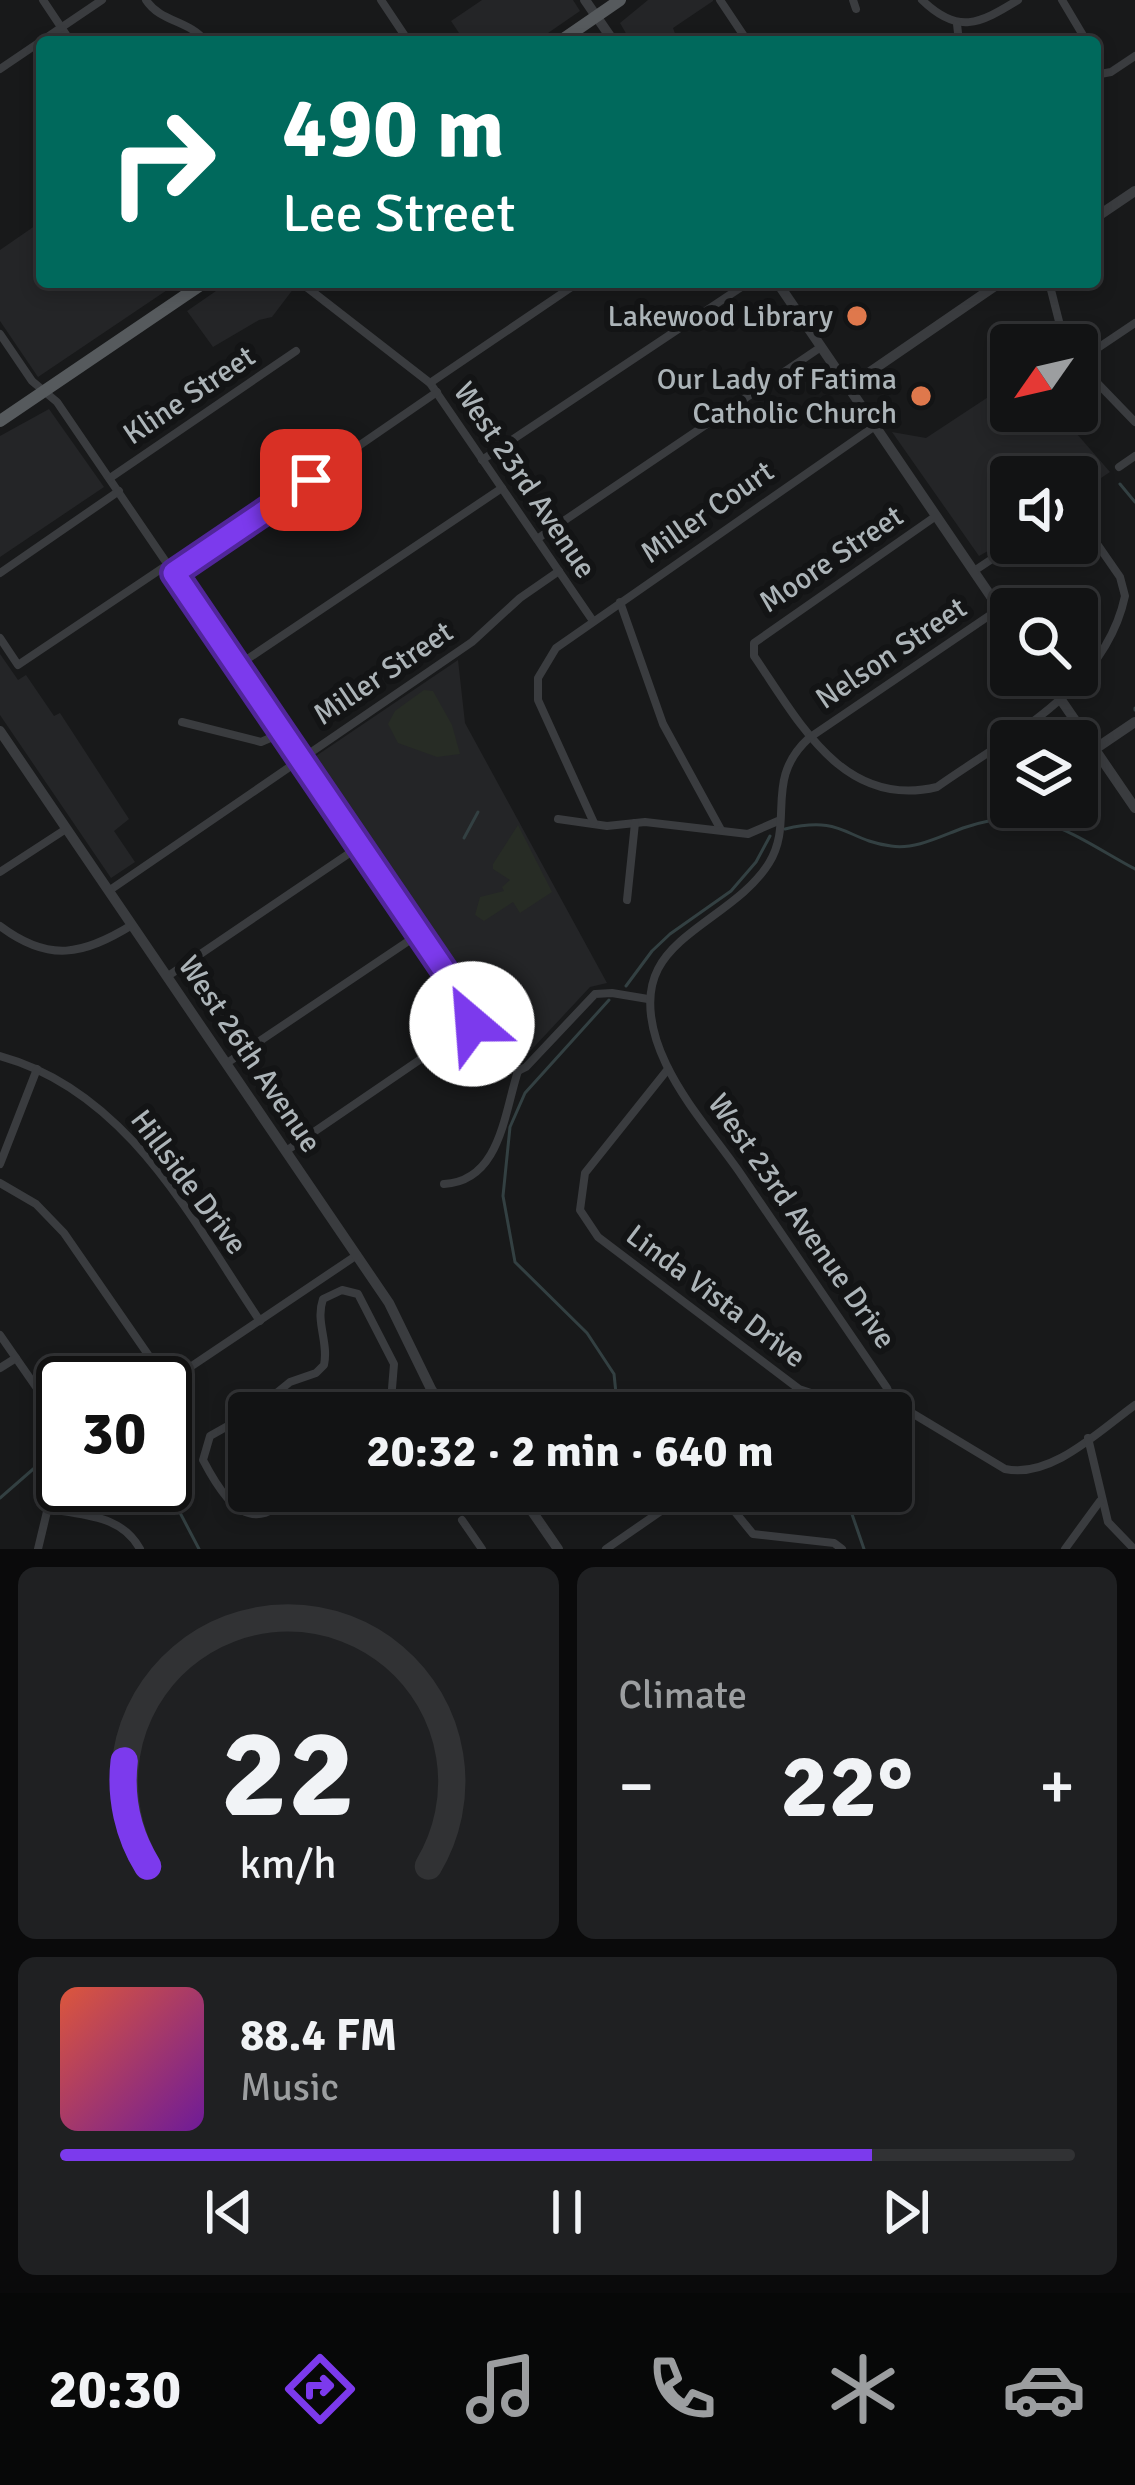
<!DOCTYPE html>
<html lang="en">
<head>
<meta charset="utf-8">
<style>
  body { margin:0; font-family:Signika,sans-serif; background:#1f2022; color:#f1f3f6; height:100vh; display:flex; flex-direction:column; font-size:45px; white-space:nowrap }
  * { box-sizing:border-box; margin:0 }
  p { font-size:39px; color:#9c9ea0 }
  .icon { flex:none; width:66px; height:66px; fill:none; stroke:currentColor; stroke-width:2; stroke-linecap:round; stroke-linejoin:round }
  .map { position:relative; height:1549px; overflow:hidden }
  .drawer { display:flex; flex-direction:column; gap:18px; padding:18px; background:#0a0a0b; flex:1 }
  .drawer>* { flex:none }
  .top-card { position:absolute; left:36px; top:36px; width:1065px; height:252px; border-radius:12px; box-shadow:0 6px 18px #0003,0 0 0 3px #313234; background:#00695c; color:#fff; overflow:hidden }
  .needle { width:78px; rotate:236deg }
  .fabs { position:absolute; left:990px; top:324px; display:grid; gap:24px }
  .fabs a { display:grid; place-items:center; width:108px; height:108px; border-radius:12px; background:#121314; box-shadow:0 6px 18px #0003,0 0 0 3px #313234; font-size:60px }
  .speed { position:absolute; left:36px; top:1356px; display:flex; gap:24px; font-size:60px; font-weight:700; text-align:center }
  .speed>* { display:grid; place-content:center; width:156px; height:156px; border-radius:50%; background:#121314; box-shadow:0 6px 18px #0003,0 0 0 3px #313234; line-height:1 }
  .speed .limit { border:6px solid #111; border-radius:18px; background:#fff; color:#111 }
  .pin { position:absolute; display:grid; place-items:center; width:102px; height:102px; color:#fff; margin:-51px; border-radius:24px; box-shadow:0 6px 18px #0006 }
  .me { position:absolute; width:132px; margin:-66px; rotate:333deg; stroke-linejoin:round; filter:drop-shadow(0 0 9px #0008) }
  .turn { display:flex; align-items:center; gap:42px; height:252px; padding:0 48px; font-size:54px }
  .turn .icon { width:156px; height:156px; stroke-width:2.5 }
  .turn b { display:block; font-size:84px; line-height:102px }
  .big { font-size:90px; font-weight:700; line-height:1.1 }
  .drawer .widget { flex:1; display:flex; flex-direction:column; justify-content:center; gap:18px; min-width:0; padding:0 42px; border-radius:18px; background:#1f2022 }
  .drawer .dial { align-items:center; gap:0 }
  .dial svg { height:312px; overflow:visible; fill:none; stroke:#313234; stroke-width:7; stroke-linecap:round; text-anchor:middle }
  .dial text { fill:#f1f3f6; stroke:none }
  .song { display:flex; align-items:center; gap:36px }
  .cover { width:144px; height:144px; border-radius:18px; background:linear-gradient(135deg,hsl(10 70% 55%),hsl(280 70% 35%)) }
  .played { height:12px; border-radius:6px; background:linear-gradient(90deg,#7c3aed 80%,#313234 80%) }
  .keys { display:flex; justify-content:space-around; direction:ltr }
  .heat { display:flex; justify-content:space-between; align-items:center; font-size:66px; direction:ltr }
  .drawer .tiles { flex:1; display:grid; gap:18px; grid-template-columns:1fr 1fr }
  .widget:last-child { grid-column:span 2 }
  .trip { position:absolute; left:228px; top:1392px; width:684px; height:120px; border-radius:12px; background:#121314; box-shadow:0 6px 18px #0003,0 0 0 3px #313234; font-weight:700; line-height:120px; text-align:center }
  .tab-bar { display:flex; height:192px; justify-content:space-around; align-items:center; background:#070808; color:#9c9ea0 }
  .tab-bar .icon { width:84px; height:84px }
  .tab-bar .selected { color:#7c3aed }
  .tab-bar b { font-size:54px; color:#f1f3f6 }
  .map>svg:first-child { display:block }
  .built { fill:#242527 }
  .green { fill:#272c25 }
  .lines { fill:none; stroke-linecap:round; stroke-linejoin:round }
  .stream { stroke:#334042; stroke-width:3 }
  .minor { stroke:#3a3c3f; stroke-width:8 }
  .tertiary { stroke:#3a3c3f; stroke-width:10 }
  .primary { stroke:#565a5d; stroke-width:12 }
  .route-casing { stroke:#51269a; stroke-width:30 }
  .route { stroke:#7c3aed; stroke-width:21 }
  .poi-dot { fill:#df784c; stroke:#131415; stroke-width:4.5 }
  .labels { text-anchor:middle; stroke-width:12; stroke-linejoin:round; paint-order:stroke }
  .poi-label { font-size:30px; fill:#acb4b8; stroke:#131415; text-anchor:end }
  .street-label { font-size:30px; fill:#acb4b8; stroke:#131415 }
</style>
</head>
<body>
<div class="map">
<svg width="1135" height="1549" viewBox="0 0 1135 1549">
  <rect width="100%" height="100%" fill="#18191a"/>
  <g class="built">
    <polygon points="482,0 573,0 580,11 535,42 465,42 451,21"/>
    <polygon points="648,0 713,0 713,1 673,28 678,42 631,42 620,23"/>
    <polygon points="42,221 42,282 179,282 38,377 0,321 0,250"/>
    <polygon points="229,282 287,282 294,288 272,317 259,320 213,347 187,311"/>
    <polygon points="1011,382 1011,411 1057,411 1110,472 1077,494 1077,477 1011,477 1011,538 979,556 892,432 926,438"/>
    <polygon points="49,409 104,487 0,557 0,436"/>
    <polygon points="0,654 18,680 26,675 54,716 60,713 129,819 114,831 135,862 111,878 0,715"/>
    <polygon points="458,660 465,723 607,983 590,987 520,1062 516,1062 310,760"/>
  </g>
  <g class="green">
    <polygon points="424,690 433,691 452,725 460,754 437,757 398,743 388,724 395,711"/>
    <polygon points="518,825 552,892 520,913 513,902 484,921 475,915 480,897 504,891 502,887 510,880 493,869 493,864"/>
  </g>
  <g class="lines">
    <g class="stream">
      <polyline points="1120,484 1135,502"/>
      <polyline points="1135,710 1135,708"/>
      <path d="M 785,829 C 844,815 845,840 891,846 C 915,850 941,836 963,828 C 1038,802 1072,835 1135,869"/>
      <polyline points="464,838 478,812"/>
      <polyline points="626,986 652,951 670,934 731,891 756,862 770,836"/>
      <polyline points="609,1000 525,1093 510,1127 503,1196 515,1262 587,1333 614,1374 618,1413"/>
      <polyline points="663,1413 680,1406 691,1413"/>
      <polyline points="165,1484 199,1549"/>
      <polyline points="844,1491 864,1549"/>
      <polyline points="0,1498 63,1443"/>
    </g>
    <g class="minor">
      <polyline points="43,0 71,42"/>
      <path d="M 146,0 C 161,23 190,20 206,42"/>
      <polyline points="381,0 409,42"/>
      <polyline points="720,0 748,42"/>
      <polyline points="853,0 856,9"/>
      <path d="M 922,0 C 958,35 979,24 1018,0"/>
      <polyline points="1062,0 1087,42"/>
      <polyline points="957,24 959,42"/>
      <polyline points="0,69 102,0"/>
      <polyline points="1095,75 1111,72 1135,56"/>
      <polyline points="300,282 430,383 593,621"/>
      <polyline points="1049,282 1065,345"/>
      <polyline points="0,334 32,381 57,402 510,1067 518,1071 526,1067 595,994 612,993 648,999"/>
      <polyline points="1077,362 1135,422"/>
      <polyline points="1077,362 1135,323"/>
      <polyline points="430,383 579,282"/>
      <polyline points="482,460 749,282"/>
      <polyline points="1119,467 1135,456"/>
      <polyline points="110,478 296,351"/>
      <path d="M 936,516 L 754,643 L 754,656 C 798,720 843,810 937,787 C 1009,736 1105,690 1125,596 L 1120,577 L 1077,515"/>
      <polyline points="537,539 821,347"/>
      <polyline points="974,571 1016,543"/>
      <polyline points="0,573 119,491"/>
      <polyline points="174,573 437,392"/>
      <polyline points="620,602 663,724 721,830"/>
      <polyline points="0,638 18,665 167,565"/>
      <polyline points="237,666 502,488"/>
      <polyline points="182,722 261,742 282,733"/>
      <polyline points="558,819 607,826 645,822 748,834 778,821"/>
      <polyline points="594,823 538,700 538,678 556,648 875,426"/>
      <polyline points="0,872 66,829"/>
      <polyline points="110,890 472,642 520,598 559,571"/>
      <polyline points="627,900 635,823"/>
      <path d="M 0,926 C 49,963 83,955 132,925"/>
      <polyline points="168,976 360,846"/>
      <path d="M 0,1056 C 128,1091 191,1219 260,1321"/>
      <polyline points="227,1063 419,934"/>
      <path d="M 668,1069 L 585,1173 L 580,1210 L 598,1237 L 799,1389 L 820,1396 L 892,1401 L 1005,1469 C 1051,1479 1099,1431 1135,1405"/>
      <polyline points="286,1151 478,1020"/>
      <polyline points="0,1164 37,1069"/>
      <polyline points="0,1183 36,1204 64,1233 167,1382"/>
      <path d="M 444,1184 C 500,1181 504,1114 518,1071"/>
      <polyline points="0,1335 43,1397 63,1411"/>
      <polyline points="0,1368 16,1358"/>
      <polyline points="165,1384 357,1255"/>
      <path d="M 892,1401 L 887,1388 C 837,1315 788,1243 738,1170 C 714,1136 684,1102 666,1064 C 652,1035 643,998 658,969 C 678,929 742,907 769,863 C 795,821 763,780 809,738 L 999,609"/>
      <path d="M 252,1413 L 290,1382 L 316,1373 L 324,1365 C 329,1342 315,1322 323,1299 L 342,1290 L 358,1294 L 394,1364 L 390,1413"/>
      <path d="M 249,1414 L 210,1436 L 203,1460 C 214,1481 236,1522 265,1513 C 276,1509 287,1498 297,1491"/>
      <polyline points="1088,1438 1108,1522 1134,1549"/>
      <polyline points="718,1491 753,1534 834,1543 842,1549"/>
      <path d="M 47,1508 C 83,1516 121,1514 140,1549"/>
      <polyline points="462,1520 482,1549"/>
      <polyline points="38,1549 55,1478 63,1465"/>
      <polyline points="606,1549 690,1491"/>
      <polyline points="1065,1549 1100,1501"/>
    </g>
    <g class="tertiary">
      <polyline points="585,0 614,42"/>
      <polyline points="1095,218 1135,191"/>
      <polyline points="777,282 1011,626"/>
      <polyline points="848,387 1001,282"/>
      <polyline points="1044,675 1135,808"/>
      <polyline points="0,731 389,1303 431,1389 446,1413"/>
      <polyline points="1095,749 1135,722"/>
      <polyline points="518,1491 558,1549"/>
    </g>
    <g class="primary">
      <polyline points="559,42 620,0"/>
      <polyline points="0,421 205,282"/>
    </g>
  </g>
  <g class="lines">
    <defs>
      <polyline id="route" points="311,480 174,573 478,1020 472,1024"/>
    </defs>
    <use href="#route" class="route-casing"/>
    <use href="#route" class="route"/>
  </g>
  <g class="poi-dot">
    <circle cx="857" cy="316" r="12"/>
    <circle cx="921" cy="396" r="12"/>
  </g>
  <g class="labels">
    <g class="poi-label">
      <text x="833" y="326">Lakewood Library</text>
      <text x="897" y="389">Our Lady of Fatima<tspan x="897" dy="34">Catholic Church</tspan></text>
    </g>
    <g class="street-label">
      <text transform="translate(189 395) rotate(-34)" y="10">Kline Street</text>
      <text transform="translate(525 480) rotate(56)" y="10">West 23rd Avenue</text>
      <text transform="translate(707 512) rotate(-35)" y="10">Miller Court</text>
      <text transform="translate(831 559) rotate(-34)" y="10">Moore Street</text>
      <text transform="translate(891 653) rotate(-34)" y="10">Nelson Street</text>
      <text transform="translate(383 673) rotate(-34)" y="10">Miller Street</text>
      <text transform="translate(250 1054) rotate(56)" y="10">West 26th Avenue</text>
      <text transform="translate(189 1182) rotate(53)" y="10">Hillside Drive</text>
      <text transform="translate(802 1221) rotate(55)" y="10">West 23rd Avenue Drive</text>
      <text transform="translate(716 1296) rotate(37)" y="10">Linda Vista Drive</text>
    </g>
  </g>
</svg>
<div class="fabs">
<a><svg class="needle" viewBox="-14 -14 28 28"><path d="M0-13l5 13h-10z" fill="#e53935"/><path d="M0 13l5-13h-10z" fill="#9c9ea0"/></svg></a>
<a><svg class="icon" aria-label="sound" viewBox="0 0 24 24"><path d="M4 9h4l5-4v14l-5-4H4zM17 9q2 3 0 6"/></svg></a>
<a><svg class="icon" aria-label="search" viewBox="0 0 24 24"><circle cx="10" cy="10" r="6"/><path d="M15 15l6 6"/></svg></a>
<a><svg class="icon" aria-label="layers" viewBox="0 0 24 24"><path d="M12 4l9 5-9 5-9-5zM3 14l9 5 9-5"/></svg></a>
</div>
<div class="speed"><div class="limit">30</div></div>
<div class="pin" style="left:311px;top:480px;background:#d93025"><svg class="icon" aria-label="arrive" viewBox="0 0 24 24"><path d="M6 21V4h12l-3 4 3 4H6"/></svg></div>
<svg class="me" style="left:472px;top:1024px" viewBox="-20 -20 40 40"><circle r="19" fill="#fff"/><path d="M0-13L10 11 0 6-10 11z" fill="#7c3aed"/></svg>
<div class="trip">20:32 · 2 min · 640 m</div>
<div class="top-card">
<div class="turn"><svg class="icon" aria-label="right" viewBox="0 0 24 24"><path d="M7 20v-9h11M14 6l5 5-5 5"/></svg><div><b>490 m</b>Lee Street</div></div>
</div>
</div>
<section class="drawer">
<div class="tiles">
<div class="widget dial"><svg viewBox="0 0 100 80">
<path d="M14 69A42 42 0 1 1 86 69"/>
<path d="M14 69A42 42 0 0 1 8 42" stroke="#7c3aed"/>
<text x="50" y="56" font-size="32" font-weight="700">22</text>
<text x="50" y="72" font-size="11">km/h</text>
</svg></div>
<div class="widget"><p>Climate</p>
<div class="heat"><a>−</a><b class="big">22°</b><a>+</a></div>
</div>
<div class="widget">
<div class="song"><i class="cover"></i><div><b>88.4 FM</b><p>Music</p></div></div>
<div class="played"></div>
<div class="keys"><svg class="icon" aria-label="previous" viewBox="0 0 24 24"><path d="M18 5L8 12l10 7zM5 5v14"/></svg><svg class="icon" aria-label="pause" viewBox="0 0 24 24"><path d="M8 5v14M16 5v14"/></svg><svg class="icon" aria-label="next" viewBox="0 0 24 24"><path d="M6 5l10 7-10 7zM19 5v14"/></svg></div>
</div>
</div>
</section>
<nav class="tab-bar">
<b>20:30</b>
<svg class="icon selected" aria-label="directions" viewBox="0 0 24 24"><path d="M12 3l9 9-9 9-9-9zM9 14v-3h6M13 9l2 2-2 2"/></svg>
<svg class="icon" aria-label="music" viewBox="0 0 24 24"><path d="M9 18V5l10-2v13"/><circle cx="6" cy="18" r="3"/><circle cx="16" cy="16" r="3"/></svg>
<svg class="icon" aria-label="phone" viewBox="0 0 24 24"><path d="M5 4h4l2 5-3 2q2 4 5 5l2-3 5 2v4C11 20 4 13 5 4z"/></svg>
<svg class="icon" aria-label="climate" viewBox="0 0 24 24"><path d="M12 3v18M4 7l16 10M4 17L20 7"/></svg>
<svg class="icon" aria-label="car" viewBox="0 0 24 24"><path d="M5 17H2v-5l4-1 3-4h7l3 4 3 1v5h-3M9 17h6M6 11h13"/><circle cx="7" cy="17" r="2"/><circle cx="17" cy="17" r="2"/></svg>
</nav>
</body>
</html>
